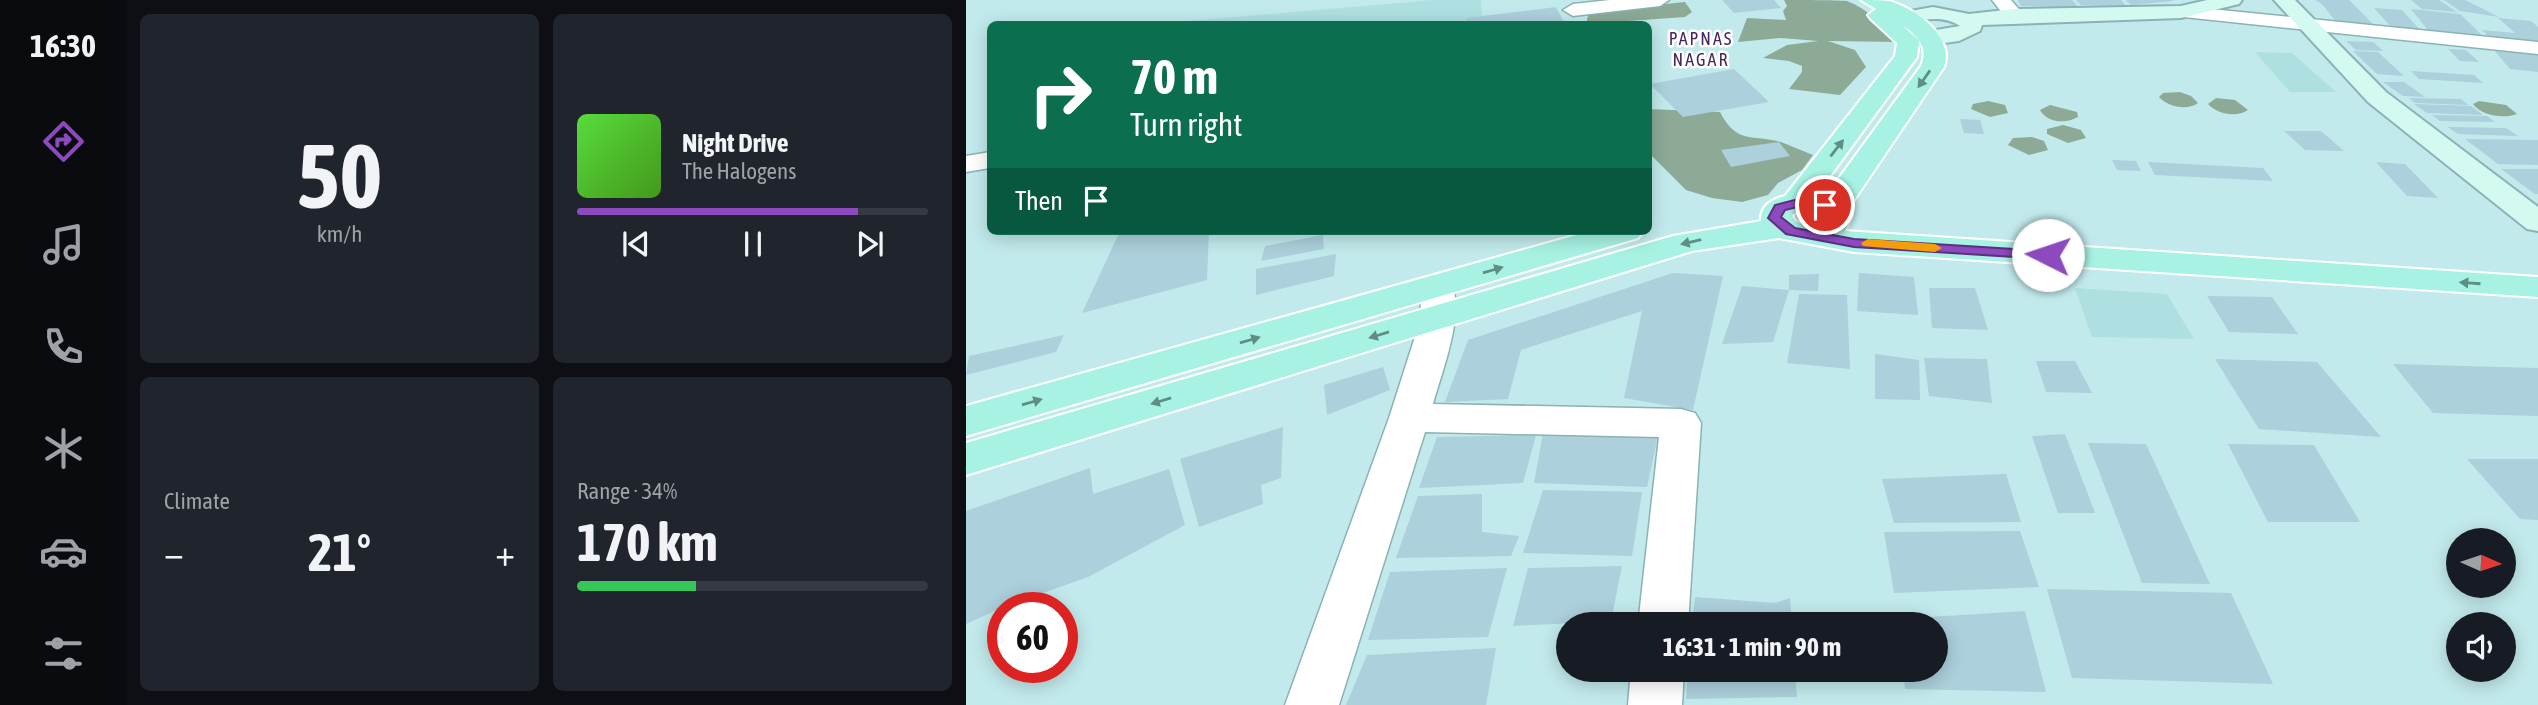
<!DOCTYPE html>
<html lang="en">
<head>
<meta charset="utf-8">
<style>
  body { margin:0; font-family:"Asap Condensed",sans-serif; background:#20242c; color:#f1f3f6; height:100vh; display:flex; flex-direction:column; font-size:26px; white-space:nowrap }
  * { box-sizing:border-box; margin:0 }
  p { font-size:23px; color:#9ea1a6 }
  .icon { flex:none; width:38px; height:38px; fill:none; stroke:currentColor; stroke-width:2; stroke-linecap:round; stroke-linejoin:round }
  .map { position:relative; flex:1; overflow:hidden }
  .sheet { display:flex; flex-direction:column; gap:14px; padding:14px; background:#0d0f14; width:840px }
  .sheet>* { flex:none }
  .hud { position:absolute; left:21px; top:21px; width:665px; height:214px; border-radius:10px; box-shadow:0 4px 18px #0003; background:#0b6e4f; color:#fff; overflow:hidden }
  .needle { width:46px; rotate:93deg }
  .fabs { position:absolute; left:1480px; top:528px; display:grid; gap:14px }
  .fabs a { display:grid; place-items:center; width:70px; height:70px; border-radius:50%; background:#171b24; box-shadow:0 4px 18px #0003; font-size:35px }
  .speed { position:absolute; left:21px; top:592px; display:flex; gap:14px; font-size:35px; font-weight:700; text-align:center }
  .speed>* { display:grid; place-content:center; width:91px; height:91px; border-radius:50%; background:#171b24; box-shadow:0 4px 18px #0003; line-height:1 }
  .speed .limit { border:10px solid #d22; background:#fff; color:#111 }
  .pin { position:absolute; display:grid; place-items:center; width:60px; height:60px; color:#fff; margin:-30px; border:4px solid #fff; border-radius:50%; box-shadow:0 2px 7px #0007 }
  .me { position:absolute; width:77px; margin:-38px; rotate:274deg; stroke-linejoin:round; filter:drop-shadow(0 0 5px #0008) }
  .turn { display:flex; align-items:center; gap:24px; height:147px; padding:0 28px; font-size:32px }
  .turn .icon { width:91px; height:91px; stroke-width:2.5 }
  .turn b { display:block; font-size:49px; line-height:60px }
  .then { display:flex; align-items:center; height:66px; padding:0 28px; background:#0003; gap:14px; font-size:26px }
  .big { font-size:52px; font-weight:700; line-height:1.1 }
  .sheet .widget { flex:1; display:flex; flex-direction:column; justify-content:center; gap:10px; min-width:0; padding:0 24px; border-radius:10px; background:#20242c }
  .sheet .dial { align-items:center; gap:0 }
  .dial b { font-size:91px; line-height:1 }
  .song { display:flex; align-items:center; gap:21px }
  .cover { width:84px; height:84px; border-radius:10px; background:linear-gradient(135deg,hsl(110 70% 55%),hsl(100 70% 35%)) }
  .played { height:7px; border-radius:4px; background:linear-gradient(90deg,#8c4abe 80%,#363941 80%) }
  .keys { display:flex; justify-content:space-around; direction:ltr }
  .heat { display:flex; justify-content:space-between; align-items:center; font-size:38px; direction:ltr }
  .charge { height:10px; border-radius:5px; background:linear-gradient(90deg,#34c759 34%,#363941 0) }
  .sheet .tiles { flex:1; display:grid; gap:14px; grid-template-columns:repeat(2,1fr) }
  .trip { position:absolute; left:590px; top:612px; width:392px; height:70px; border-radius:35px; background:#171b24; box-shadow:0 4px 18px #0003; font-weight:700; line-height:70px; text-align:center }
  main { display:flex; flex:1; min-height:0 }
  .menu { display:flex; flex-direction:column; width:126px; justify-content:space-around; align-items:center; background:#090b0e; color:#9ea1a6 }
  .menu .icon { width:49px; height:49px }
  .menu .selected { color:#8c4abe }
  .menu b { font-size:32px; color:#f1f3f6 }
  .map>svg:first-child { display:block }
  .built { fill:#aee0e2 }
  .forest { fill:#8daa97 }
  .building { fill:#acd0dc }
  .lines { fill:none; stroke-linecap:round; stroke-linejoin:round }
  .street-casing { stroke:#8bb2b4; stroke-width:3 }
  .secondary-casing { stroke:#8bb2b4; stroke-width:4 }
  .primary-casing { stroke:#fff; stroke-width:4 }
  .street { fill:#fff; fill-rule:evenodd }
  .secondary { fill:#d3f9f1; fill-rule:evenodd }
  .primary { fill:#a7f2e3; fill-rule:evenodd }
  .oneway { fill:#5f8e86 }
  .route { fill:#8c4abe; stroke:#5b307c; stroke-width:2 }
  .slow { fill:#f59e0b }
  .labels { text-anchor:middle; stroke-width:5; stroke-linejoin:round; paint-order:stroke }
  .far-neighbourhood-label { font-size:18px; letter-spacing:2px; fill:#472760; stroke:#fff }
</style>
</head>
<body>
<main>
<nav class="menu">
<b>16:30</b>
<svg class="icon selected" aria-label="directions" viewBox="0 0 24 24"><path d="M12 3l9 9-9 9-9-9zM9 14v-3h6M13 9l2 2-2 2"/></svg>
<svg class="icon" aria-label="music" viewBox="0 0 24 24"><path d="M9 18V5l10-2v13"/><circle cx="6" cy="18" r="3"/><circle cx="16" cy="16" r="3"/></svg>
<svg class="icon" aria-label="phone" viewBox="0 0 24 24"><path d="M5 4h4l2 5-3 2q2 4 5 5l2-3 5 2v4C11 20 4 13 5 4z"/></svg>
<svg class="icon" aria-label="climate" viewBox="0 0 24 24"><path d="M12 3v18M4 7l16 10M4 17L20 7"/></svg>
<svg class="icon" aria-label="car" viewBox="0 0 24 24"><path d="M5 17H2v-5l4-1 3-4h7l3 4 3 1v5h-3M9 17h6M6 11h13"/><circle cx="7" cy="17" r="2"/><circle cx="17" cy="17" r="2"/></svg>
<svg class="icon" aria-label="filters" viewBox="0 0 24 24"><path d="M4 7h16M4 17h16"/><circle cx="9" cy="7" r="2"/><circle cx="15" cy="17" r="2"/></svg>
</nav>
<section class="sheet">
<div class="tiles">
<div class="widget dial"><b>50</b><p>km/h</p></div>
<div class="widget">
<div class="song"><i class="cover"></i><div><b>Night Drive</b><p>The Halogens</p></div></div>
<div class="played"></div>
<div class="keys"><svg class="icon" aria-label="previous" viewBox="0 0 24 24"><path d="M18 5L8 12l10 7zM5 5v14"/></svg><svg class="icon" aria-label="pause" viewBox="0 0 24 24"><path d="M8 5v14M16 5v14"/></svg><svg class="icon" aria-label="next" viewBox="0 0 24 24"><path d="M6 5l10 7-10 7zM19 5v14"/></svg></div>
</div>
<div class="widget"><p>Climate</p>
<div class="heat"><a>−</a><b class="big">21°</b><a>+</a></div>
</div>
<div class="widget"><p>Range · 34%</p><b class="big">170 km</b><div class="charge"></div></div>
</div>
</section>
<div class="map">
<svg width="1572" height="705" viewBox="0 0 1572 705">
  <rect width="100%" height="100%" fill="#c2eaec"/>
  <g class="built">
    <polygon points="467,0 515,0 516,24 187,24"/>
    <polygon points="1289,52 1326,53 1370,92 1324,92"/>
    <polygon points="1109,288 1201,294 1228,339 1126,337"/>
  </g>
  <g class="forest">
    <path d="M 818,0 C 834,0 868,0 881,1 C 902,9 917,25 933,42 L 862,41 L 889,50 L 900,67 L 874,95 L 823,89 L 836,72 L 836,66 L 823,61 L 797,58 L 821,45 L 852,41 L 815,38 L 772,42 L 781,18 L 820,20 L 817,11 L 821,6 Z"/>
    <polygon points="719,2 726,12 719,17 620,24 623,12"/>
    <path d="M 1214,92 L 1225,96 L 1232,103 C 1221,111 1202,107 1193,97 L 1197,93 Z"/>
    <path d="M 1250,98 L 1269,100 L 1282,110 C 1270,118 1251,114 1242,104 Z"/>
    <polygon points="1022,101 1039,105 1042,113 1024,117 1005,109 1007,104"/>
    <path d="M 1513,101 L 1540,105 L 1551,114 C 1537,119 1516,116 1507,104 Z"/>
    <path d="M 1084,105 L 1111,112 L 1112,117 C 1100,124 1081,123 1074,110 Z"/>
    <path d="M 682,109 L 754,112 C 771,145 786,134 815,142 C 826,146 836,151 847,155 L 836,170 L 812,183 L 802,195 L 776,202 L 746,198 L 720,190 L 683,153 Z"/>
    <polygon points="1097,125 1115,130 1120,138 1102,143 1081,134 1081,129"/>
    <polygon points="1066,137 1078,141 1082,150 1063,155 1042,145 1047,138"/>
  </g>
  <g class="building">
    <polygon points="756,0 808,0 815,8 768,13"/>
    <polygon points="1052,0 1106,0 1112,7 1055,6"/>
    <polygon points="1110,0 1155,0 1160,6 1115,5"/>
    <polygon points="1160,0 1207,0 1207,1 1165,5"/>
    <polygon points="1349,0 1383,0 1409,26 1371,23 1356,4"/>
    <polygon points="1445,0 1473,0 1491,12 1456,9"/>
    <polygon points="1478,0 1499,0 1533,17 1494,11"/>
    <polygon points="590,7 599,24 500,24 500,18"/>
    <polygon points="1408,8 1436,10 1454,30 1426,28"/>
    <polygon points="1445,9 1494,14 1519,38 1465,34"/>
    <polygon points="1532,18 1565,21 1572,27 1572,45 1527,41 1516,30 1549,33"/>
    <polygon points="1380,41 1407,42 1417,51 1390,50"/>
    <polygon points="1482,49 1500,50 1513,62 1494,61"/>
    <polygon points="1527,49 1572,53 1572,72 1544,69"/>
    <polygon points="1387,51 1412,52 1438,76 1411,74"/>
    <polygon points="768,69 803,102 717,117 684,84"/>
    <polygon points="1445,71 1508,75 1517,83 1453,79"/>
    <polygon points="1417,82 1438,82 1459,97 1437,96"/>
    <polygon points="1443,98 1495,99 1502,105 1449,103"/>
    <polygon points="1448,104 1505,106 1517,115 1461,113"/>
    <polygon points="1466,115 1521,116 1529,122 1474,121"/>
    <polygon points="994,119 1014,120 1018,134 998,133"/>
    <polygon points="1482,127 1540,128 1552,136 1492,134"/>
    <polygon points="1318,131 1355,131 1378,151 1339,150"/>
    <polygon points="1499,139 1572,140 1572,165 1532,164"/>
    <polygon points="813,142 824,156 765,167 755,150"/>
    <polygon points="1146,160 1170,161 1175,171 1151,170"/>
    <polygon points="1182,162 1297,168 1307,181 1189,175"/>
    <polygon points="1410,162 1439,164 1472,198 1441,196"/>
    <polygon points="1535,169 1572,169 1572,194 1569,194"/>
    <polygon points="154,231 243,231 241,280 116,313"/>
    <polygon points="357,235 358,249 295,261 299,246"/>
    <polygon points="370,254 368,276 290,295 290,269"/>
    <polygon points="707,273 757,276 727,410 658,398 676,311 555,350 542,399 479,402 502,340"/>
    <polygon points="893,273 948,277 952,315 891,311"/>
    <polygon points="853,274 852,291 823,290 807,342 756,344 776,286 823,290 823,275"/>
    <polygon points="963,288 1009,288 1022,330 966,328"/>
    <polygon points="833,294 881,295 884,369 821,363"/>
    <polygon points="1241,296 1306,297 1332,334 1263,332"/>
    <polygon points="98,335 90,352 0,375 3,356"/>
    <polygon points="909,354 953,360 954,400 909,399"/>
    <polygon points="958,358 1021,359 1026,403 963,396"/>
    <polygon points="1249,359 1351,362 1415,437 1293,429"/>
    <polygon points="1070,361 1109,361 1126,393 1080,392"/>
    <polygon points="1427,364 1572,368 1572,416 1467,413"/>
    <polygon points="417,367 424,390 361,415 358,385"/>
    <polygon points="317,427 315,478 295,485 297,504 233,527 214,459"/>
    <polygon points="693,431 681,487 568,483 577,433"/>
    <polygon points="1099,434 1129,513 1092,513 1066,436"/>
    <polygon points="570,435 557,483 453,488 471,437"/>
    <polygon points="1122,443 1180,444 1244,584 1176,583"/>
    <polygon points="1262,444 1348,445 1394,522 1302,522"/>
    <polygon points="1501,459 1572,459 1572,520 1554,519"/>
    <polygon points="124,468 127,494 203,469 219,525 122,577 37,607 0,624 0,511"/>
    <polygon points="1040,474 1055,522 928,523 916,479"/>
    <polygon points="577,490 676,492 666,556 557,553"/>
    <polygon points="516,494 516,532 553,536 545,556 430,558 452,496"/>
    <polygon points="1054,531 1073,587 928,593 918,532"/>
    <polygon points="656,566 645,621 547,626 562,568"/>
    <polygon points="541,568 522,637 402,640 424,572"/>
    <polygon points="1081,589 1265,593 1307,684 1106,678"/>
    <polygon points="729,597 809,603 824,598 826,625 726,625"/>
    <polygon points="1059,611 1080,692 939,689 937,670 970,670 970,625 931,625 930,619"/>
    <polygon points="530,648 520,705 380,705 401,655"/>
    <polygon points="722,670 829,670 831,697 720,699"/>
  </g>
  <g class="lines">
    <defs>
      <g id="street">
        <polygon points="644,0 703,0 694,6 607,16 597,10 607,4"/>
        <polygon points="1026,0 1045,0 1058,15 1055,19 1041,19"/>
        <polygon points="1215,6 1572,42 1572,54 1208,16 1205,12 1208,8"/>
        <polygon points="24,152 24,168 0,172 0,156"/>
        <path d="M 471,277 L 483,280 C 502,307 475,374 467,404 L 715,409 L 729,413 L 735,423 L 722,625 L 672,625 L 693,437 L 459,432 L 373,705 L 319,705 L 423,418 L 455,318 L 454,287 L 459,280 Z"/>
        <polygon points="665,670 718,670 716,705 662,705"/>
      </g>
      <g id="secondary">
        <path d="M 1241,0 L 1276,0 L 1273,4 L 1215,18 L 1016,25 L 1014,31 L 993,41 L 942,48 L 934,46 L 931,41 L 934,36 L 994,26 C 973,12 944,23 922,27 L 912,21 L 922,15 L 967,7 L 1003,14 L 1048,9 L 1215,6 Z"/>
        <polygon points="1308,0 1329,0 1420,92 1572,207 1572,231 1561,229 1402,102"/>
      </g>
      <g id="primary">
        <path d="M 895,0 C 904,0 915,0 923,1 C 949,8 989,37 978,67 L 882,209 L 886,215 L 879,231 L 1572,277 L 1572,297 L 888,252 L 813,238 L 726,251 L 0,475 L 0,443 L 707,236 L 795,221 C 794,206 806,199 819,196 L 929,56 L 931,43 L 905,19 L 902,15 L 910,9 ZM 936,25 C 952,36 963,46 955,66 L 860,196 L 851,194 L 951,57 L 953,41 ZM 833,211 L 844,211 L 854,217 L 853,219 C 844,223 830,228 826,215 Z"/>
        <polygon points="625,231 677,231 672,238 0,436 0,406"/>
      </g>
    </defs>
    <use href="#street" class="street-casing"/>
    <use href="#secondary" class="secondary-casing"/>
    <use href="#primary" class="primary-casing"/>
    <use href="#street" class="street"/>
    <use href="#secondary" class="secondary"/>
    <use href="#primary" class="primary"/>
  </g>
  <defs><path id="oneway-solid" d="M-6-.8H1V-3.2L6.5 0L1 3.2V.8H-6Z" transform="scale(1.75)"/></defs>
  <g class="oneway">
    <use href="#oneway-solid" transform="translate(958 79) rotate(125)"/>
    <use href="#oneway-solid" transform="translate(871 148) rotate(-52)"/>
    <use href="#oneway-solid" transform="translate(725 242) rotate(167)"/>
    <use href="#oneway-solid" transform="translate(527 270) rotate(-16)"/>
    <use href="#oneway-solid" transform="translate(1504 283) rotate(-176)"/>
    <use href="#oneway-solid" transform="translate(413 335) rotate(163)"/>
    <use href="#oneway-solid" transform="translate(284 340) rotate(-16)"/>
    <use href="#oneway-solid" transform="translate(195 401) rotate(163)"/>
    <use href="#oneway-solid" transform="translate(66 402) rotate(-16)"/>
  </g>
  <polygon class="route" points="840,197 865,205 859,209 840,205 819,210 815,217 829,228 888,239 1082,251 1088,255 1082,259 888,247 820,234 802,218 809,205"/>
  <polygon class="slow" points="902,239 969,244 976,248 969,252 897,246 895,243"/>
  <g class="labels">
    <g class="far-neighbourhood-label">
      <text x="735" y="45">PAPNAS<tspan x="735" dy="21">NAGAR</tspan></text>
    </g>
  </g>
</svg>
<div class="fabs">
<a><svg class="needle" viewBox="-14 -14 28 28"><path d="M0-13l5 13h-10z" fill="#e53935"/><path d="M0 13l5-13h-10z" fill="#9ea1a6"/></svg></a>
<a><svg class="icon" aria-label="sound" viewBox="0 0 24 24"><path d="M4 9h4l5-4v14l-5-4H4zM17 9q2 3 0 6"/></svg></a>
</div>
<div class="speed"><div class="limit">60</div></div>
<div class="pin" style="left:859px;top:205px;background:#d93025"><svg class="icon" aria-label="arrive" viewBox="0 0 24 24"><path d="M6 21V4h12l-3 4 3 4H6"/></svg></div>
<svg class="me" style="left:1082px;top:255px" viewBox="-20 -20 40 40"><circle r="19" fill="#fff"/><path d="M0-13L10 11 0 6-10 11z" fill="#8c4abe"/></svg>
<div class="trip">16:31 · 1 min · 90 m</div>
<div class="hud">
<div class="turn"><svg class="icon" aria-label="right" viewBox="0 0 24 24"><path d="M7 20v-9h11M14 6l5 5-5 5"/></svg><div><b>70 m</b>Turn right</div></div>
<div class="then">Then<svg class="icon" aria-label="arrive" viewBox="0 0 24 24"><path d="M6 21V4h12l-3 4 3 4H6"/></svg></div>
</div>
</div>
</main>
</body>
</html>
